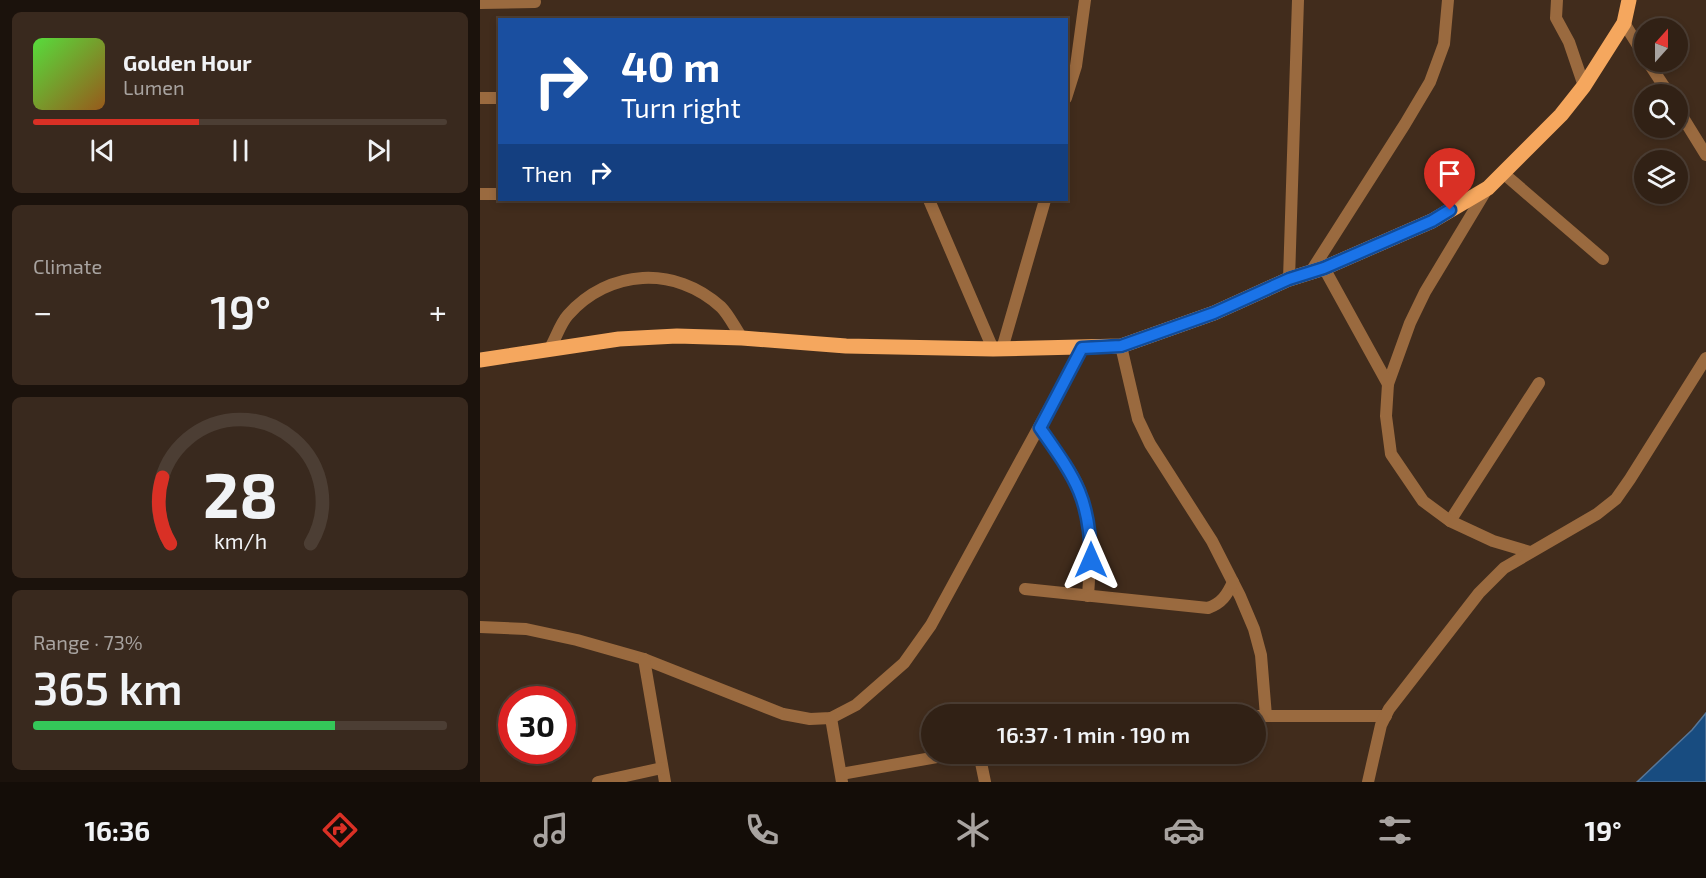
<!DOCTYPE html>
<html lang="en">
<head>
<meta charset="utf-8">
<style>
  body { margin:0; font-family:"Exo 2",sans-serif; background:#39291e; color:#f1f3f6; height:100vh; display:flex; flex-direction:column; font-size:22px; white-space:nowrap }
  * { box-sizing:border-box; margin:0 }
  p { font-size:20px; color:#a8a3a0 }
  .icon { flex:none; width:33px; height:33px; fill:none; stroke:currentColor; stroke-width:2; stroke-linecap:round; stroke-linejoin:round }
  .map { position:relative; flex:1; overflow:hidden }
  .details { display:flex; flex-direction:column; gap:12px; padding:12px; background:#1b120c; width:480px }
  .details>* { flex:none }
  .hud { position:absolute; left:18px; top:18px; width:570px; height:183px; border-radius:0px; box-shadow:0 3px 9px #0003,0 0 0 2px #4c3e34; background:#1a4fa0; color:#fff; overflow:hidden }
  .needle { width:39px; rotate:21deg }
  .fabs { position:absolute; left:1154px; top:18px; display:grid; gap:12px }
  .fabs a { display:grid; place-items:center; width:54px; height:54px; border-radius:50%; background:#312115; box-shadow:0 3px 9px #0003,0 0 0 2px #4c3e34; font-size:30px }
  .speed { position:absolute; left:18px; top:686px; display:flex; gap:12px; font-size:30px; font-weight:700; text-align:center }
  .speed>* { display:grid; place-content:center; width:78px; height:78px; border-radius:50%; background:#312115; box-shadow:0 3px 9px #0003,0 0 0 2px #4c3e34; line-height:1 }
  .speed .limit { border:9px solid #d22; background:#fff; color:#111 }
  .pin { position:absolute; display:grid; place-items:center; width:51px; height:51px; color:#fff; margin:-62px -26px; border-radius:50% 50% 50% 0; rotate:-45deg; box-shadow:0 0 6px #0007 }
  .pin .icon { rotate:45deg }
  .me { position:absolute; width:66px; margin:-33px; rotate:0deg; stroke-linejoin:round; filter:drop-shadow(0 0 4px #0008) }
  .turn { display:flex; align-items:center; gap:21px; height:126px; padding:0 24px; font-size:27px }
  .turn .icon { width:78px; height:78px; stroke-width:2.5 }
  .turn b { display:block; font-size:42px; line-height:51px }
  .then { display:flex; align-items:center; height:57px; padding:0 24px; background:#0003; gap:12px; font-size:22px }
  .big { font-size:45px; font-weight:600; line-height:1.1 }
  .details .tile { flex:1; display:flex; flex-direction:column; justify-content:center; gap:9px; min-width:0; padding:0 21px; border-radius:9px; background:#39291e }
  .details .dial { align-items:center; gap:0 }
  .dial svg { height:156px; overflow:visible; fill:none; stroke:#4c3e34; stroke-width:7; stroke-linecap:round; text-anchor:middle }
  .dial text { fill:#f1f3f6; stroke:none }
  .song { display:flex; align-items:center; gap:18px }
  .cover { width:72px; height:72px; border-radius:9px; background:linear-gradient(135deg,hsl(110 70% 55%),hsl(30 70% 35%)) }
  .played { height:6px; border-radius:3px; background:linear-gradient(90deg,#d93025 40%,#4c3e34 40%) }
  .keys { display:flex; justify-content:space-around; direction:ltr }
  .heat { display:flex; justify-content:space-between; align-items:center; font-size:33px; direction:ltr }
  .charge { height:9px; border-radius:4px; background:linear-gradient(90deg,#34c759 73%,#4c3e34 0) }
  .trip { position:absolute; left:441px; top:704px; width:345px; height:60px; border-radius:30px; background:#312115; box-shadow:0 3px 9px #0003,0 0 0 2px #4c3e34; font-weight:600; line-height:60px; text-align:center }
  .tabs { display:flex; height:96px; justify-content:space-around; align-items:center; background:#140d08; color:#a8a3a0 }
  .tabs .icon { width:42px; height:42px }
  .tabs .active { color:#d93025 }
  .tabs b { font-size:27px; color:#f1f3f6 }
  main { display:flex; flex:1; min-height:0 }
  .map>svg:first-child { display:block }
  .water { fill:#184c80; stroke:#567698; stroke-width:1.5 }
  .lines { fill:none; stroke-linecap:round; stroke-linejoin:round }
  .service { stroke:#9a6a3f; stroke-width:12 }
  .minor { stroke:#9a6a3f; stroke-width:12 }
  .primary { stroke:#f5a75e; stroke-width:15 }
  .route-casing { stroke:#114b97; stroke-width:15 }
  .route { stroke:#1a73e8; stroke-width:10 }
</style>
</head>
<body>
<main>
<section class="details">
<div class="tile">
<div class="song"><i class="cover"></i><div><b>Golden Hour</b><p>Lumen</p></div></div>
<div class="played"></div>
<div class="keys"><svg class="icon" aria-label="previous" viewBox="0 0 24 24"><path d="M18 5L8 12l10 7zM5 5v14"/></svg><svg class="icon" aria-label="pause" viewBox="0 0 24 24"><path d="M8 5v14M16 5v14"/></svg><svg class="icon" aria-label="next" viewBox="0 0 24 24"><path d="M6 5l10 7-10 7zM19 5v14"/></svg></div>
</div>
<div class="tile"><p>Climate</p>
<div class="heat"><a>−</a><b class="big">19°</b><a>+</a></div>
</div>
<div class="tile dial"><svg viewBox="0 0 100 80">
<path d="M14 69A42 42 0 1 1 86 69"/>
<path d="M14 69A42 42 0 0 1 10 35" stroke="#d93025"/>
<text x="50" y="56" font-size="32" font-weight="700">28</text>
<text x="50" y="72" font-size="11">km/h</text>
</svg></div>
<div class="tile"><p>Range · 73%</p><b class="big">365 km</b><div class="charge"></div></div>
</section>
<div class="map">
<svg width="1226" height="782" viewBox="0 0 1226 782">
  <rect width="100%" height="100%" fill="#412c1c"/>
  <polygon class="water" points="1226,713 1226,782 1157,782 1212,730"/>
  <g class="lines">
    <g class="service">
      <polyline points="1023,173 1123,259"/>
      <path d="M 70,348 C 76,338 80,324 88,315 C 129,269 195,265 241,307 C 249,315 255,328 262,338"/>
      <polyline points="970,521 1059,383"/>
    </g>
    <g class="minor">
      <polyline points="1077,0 1076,18 1089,42 1104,86"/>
      <polyline points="0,3 55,2"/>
      <polyline points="1144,23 1164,55"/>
      <polyline points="1168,62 1189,94"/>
      <polyline points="0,98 20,98"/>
      <polyline points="586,98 596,66 605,0"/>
      <polyline points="1197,108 1226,155"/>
      <polyline points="1007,189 945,292 930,323 908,384 906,416 911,454 943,501 970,521 1013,541 1050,552"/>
      <polyline points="0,194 20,194"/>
      <polyline points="449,200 513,349"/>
      <polyline points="844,268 908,384"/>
      <polyline points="830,273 925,124 950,82 964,44 968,0"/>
      <polyline points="809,279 818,0"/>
      <polyline points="641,346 658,419 670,444 732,541 760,596 774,629 781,655 786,716"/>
      <polyline points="522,349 565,200"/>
      <path d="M 560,428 C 570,443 582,458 592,474 C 614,511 611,554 608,596"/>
      <path d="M 545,589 L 728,608 C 742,603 747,595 753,582"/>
      <polyline points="0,627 46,629 97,640 164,659 303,714 330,719 351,718 376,705 424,663 451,625 602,348"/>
      <polyline points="164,659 185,782"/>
      <polyline points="776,716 906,716"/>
      <polyline points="351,718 362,782"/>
      <polyline points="499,753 505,782"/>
      <polyline points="361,774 480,753"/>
      <polyline points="118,782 182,768"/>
      <polyline points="888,782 901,725 909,709 999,593 1024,568 1117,514 1136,499 1150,479 1226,358"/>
    </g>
    <polyline class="primary" points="0,360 139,339 197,336 262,338 366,346 513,349 641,346 734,313 809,279 844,268 952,221 1008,188 1081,115 1104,86 1144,23 1149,0"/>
  </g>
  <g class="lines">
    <defs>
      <path id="route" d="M 611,560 C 610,497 595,478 560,428 L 602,348 L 641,346 L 734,313 L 809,279 L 844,268 L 952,221 L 970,210"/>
    </defs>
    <use href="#route" class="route-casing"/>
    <use href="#route" class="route"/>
  </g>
</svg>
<div class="fabs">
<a><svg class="needle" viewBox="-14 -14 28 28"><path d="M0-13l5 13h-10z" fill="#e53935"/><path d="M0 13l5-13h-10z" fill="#a8a3a0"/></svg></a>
<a><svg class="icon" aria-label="search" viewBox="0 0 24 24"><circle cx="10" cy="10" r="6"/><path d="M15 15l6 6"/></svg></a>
<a><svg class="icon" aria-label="layers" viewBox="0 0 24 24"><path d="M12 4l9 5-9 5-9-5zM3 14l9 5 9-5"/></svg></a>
</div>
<div class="speed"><div class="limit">30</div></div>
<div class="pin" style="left:970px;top:210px;background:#d93025"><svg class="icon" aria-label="arrive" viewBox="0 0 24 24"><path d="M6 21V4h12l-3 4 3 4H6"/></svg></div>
<svg class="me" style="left:611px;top:560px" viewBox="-20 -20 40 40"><path d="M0-17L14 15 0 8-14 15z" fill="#1a73e8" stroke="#fff" stroke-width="4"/></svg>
<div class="trip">16:37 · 1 min · 190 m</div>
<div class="hud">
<div class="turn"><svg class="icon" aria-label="right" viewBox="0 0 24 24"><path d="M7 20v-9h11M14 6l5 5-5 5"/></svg><div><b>40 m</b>Turn right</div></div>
<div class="then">Then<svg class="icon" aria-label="right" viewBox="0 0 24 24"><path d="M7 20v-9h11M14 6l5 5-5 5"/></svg></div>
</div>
</div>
</main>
<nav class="tabs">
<b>16:36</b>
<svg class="icon active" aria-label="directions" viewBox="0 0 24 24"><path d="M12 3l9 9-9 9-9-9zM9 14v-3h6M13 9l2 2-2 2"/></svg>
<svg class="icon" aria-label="music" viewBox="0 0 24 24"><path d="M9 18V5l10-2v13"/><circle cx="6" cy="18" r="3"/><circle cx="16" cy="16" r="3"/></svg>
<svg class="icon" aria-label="phone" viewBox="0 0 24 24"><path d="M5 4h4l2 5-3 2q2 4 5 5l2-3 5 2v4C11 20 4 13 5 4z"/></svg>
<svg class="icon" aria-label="climate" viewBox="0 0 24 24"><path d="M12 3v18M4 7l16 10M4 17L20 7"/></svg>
<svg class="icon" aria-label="car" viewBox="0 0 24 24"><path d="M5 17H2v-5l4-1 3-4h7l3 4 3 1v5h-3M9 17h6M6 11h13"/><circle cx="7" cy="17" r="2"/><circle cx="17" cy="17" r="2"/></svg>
<svg class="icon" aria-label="filters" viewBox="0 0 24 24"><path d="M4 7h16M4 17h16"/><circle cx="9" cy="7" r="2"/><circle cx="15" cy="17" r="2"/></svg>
<b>19°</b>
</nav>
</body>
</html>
